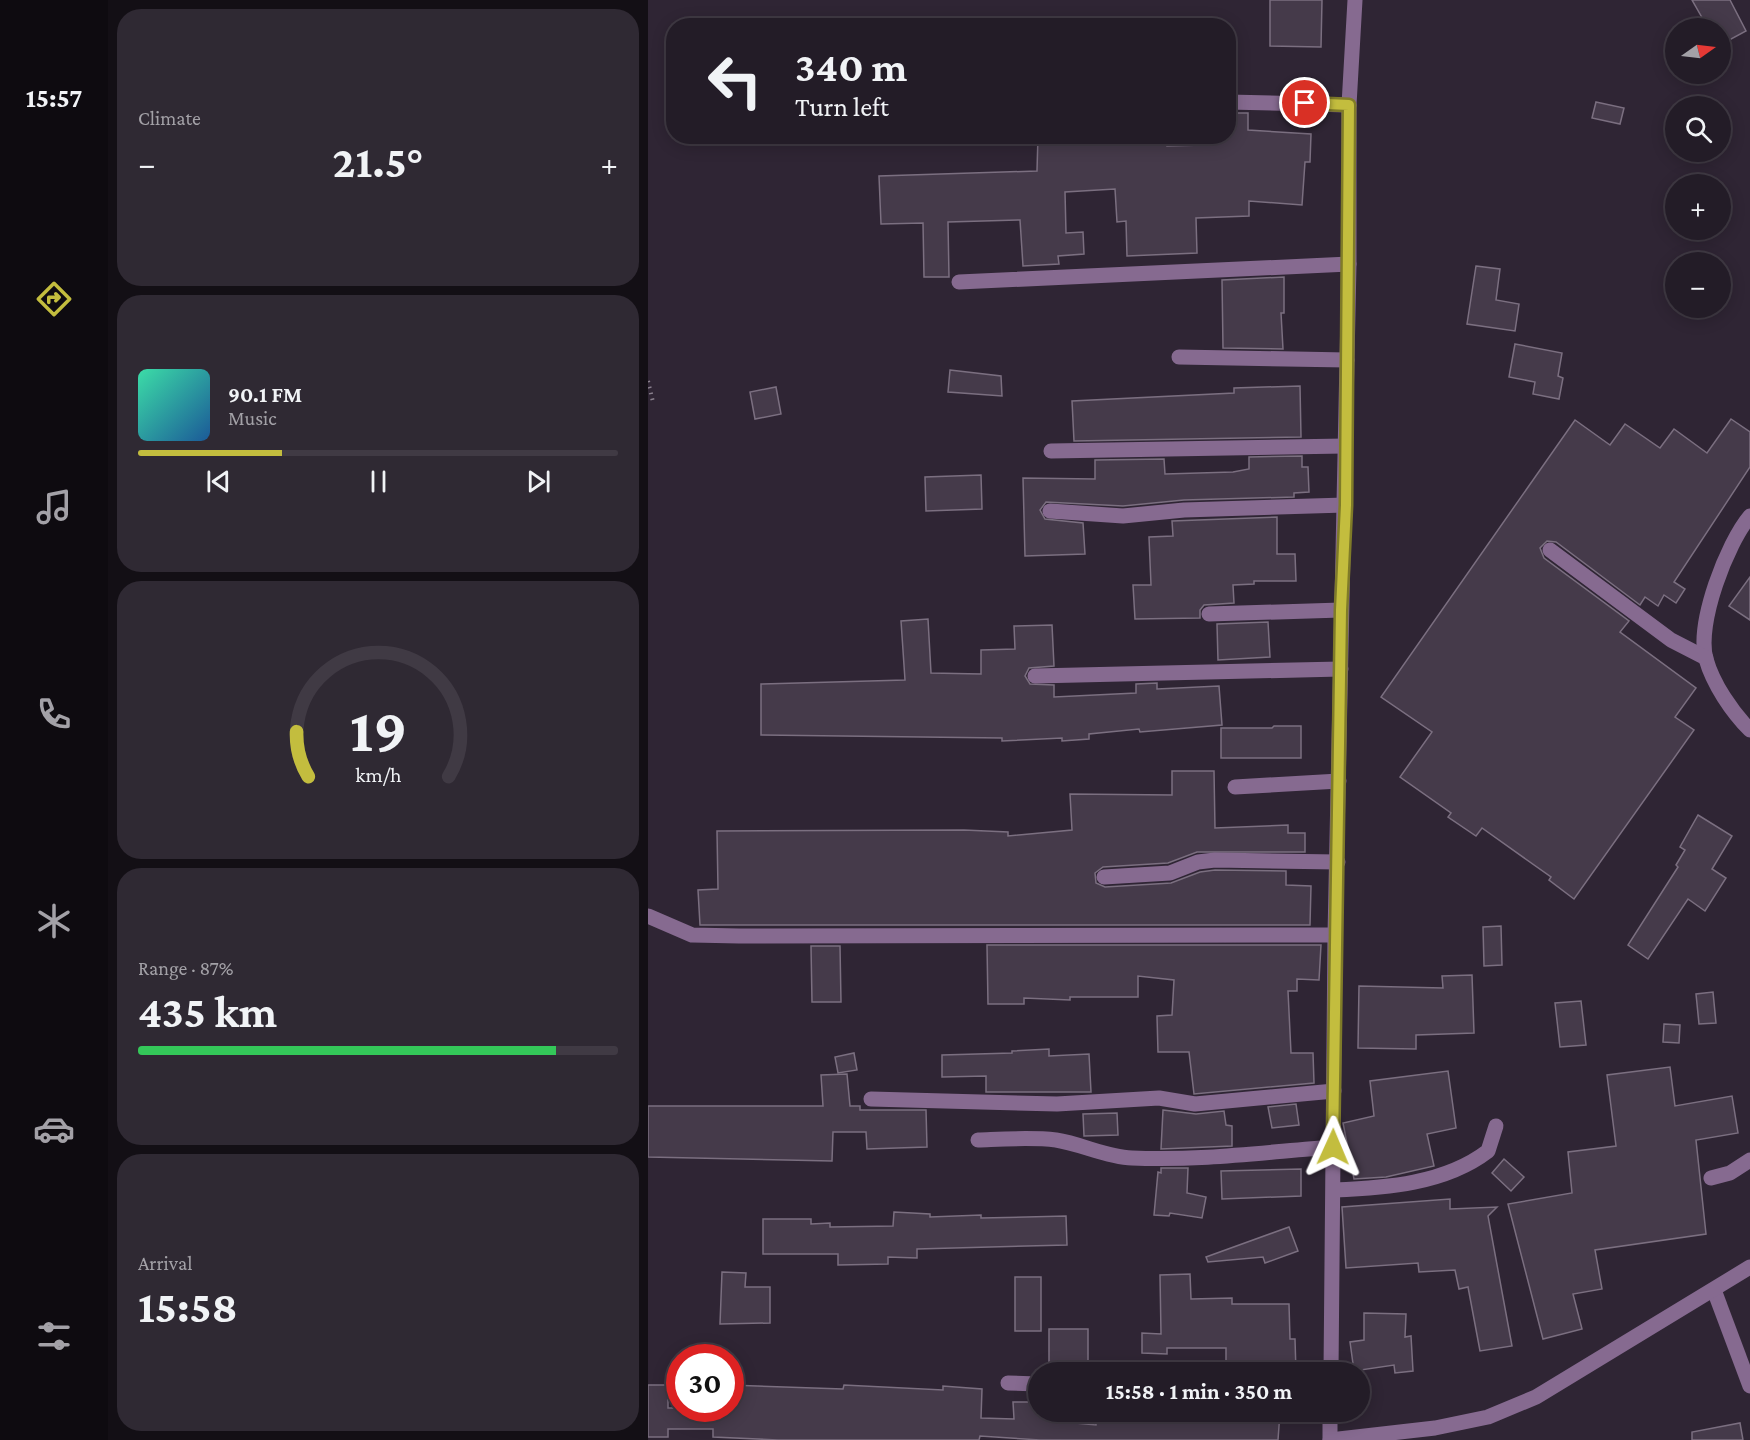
<!DOCTYPE html>
<html lang="en">
<head>
<meta charset="utf-8">
<style>
  body { margin:0; font-family:"Crimson Pro",serif; background:#2f2933; color:#f1f3f6; height:100vh; display:flex; flex-direction:column; font-size:22px; white-space:nowrap }
  * { box-sizing:border-box; margin:0 }
  p { font-size:20px; color:#a3a1a7 }
  .icon { flex:none; width:33px; height:33px; fill:none; stroke:currentColor; stroke-width:2; stroke-linecap:round; stroke-linejoin:round }
  .map { position:relative; flex:1; overflow:hidden }
  .sheet { display:flex; flex-direction:column; gap:9px; padding:9px; background:#130f15; width:540px }
  .sheet>* { flex:none }
  .banner { position:absolute; left:18px; top:18px; width:570px; height:126px; border-radius:24px; box-shadow:0 3px 15px #0003,0 0 0 2px #403a44; background:#231c27; color:#f1f3f6; overflow:hidden }
  .needle { width:39px; rotate:76deg }
  .buttons { position:absolute; left:1017px; top:18px; display:grid; gap:12px }
  .buttons a { display:grid; place-items:center; width:66px; height:66px; border-radius:50%; background:#231c27; box-shadow:0 3px 15px #0003,0 0 0 2px #403a44; font-size:30px }
  .speed { position:absolute; left:18px; top:1344px; display:flex; gap:12px; font-size:30px; font-weight:700; text-align:center }
  .speed>* { display:grid; place-content:center; width:78px; height:78px; border-radius:50%; background:#231c27; box-shadow:0 3px 15px #0003,0 0 0 2px #403a44; line-height:1 }
  .speed .limit { border:9px solid #d22; background:#fff; color:#111 }
  .pin { position:absolute; display:grid; place-items:center; width:51px; height:51px; color:#fff; margin:-26px; border:3px solid #fff; border-radius:50%; box-shadow:0 2px 6px #0007 }
  .me { position:absolute; width:66px; margin:-33px; rotate:1deg; stroke-linejoin:round; filter:drop-shadow(0 0 4px #0008) }
  .turn { display:flex; align-items:center; gap:21px; height:126px; padding:0 30px; font-size:27px }
  .turn .icon { width:78px; height:78px; stroke-width:2.5 }
  .turn b { display:block; font-size:42px; line-height:51px }
  .big { font-size:45px; font-weight:700; line-height:1.1 }
  .sheet .card { flex:1; display:flex; flex-direction:column; justify-content:center; gap:9px; min-width:0; padding:0 21px; border-radius:24px; background:#2f2933 }
  .sheet .dial { align-items:center; gap:0 }
  .dial svg { height:156px; overflow:visible; fill:none; stroke:#403a44; stroke-width:7; stroke-linecap:round; text-anchor:middle }
  .dial text { fill:#f1f3f6; stroke:none }
  .song { display:flex; align-items:center; gap:18px }
  .cover { width:72px; height:72px; border-radius:9px; background:linear-gradient(135deg,hsl(160 70% 55%),hsl(210 70% 35%)) }
  .played { height:6px; border-radius:3px; background:linear-gradient(90deg,#c3bd3e 30%,#403a44 30%) }
  .keys { display:flex; justify-content:space-around; direction:ltr }
  .heat { display:flex; justify-content:space-between; align-items:center; font-size:33px; direction:ltr }
  .charge { height:9px; border-radius:4px; background:linear-gradient(90deg,#34c759 87%,#403a44 0) }
  .trip { position:absolute; left:380px; top:1362px; width:342px; height:60px; border-radius:30px; background:#231c27; box-shadow:0 3px 15px #0003,0 0 0 2px #403a44; font-weight:700; line-height:60px; text-align:center }
  main { display:flex; flex:1; min-height:0 }
  .tabs { display:flex; flex-direction:column; width:108px; justify-content:space-around; align-items:center; background:#0e0b10; color:#a3a1a7 }
  .tabs .icon { width:42px; height:42px }
  .tabs .selected { color:#c3bd3e }
  .tabs b { font-size:27px; color:#f1f3f6 }
  .map>svg:first-child { display:block }
  .building { fill:#453a4a; stroke:#7b6f80; stroke-width:1.5 }
  .lines { fill:none; stroke-linecap:round; stroke-linejoin:round }
  .path { stroke:#89808d; stroke-width:4; stroke-dasharray:1.5 4.5; stroke-linecap:butt }
  .minor { stroke:#866a90; stroke-width:15 }
  .route-casing { stroke:#7f7b28; stroke-width:15 }
  .route { stroke:#c3bd3e; stroke-width:10 }
</style>
</head>
<body>
<main>
<nav class="tabs">
<b>15:57</b>
<svg class="icon selected" aria-label="directions" viewBox="0 0 24 24"><path d="M12 3l9 9-9 9-9-9zM9 14v-3h6M13 9l2 2-2 2"/></svg>
<svg class="icon" aria-label="music" viewBox="0 0 24 24"><path d="M9 18V5l10-2v13"/><circle cx="6" cy="18" r="3"/><circle cx="16" cy="16" r="3"/></svg>
<svg class="icon" aria-label="phone" viewBox="0 0 24 24"><path d="M5 4h4l2 5-3 2q2 4 5 5l2-3 5 2v4C11 20 4 13 5 4z"/></svg>
<svg class="icon" aria-label="climate" viewBox="0 0 24 24"><path d="M12 3v18M4 7l16 10M4 17L20 7"/></svg>
<svg class="icon" aria-label="car" viewBox="0 0 24 24"><path d="M5 17H2v-5l4-1 3-4h7l3 4 3 1v5h-3M9 17h6M6 11h13"/><circle cx="7" cy="17" r="2"/><circle cx="17" cy="17" r="2"/></svg>
<svg class="icon" aria-label="filters" viewBox="0 0 24 24"><path d="M4 7h16M4 17h16"/><circle cx="9" cy="7" r="2"/><circle cx="15" cy="17" r="2"/></svg>
</nav>
<section class="sheet">
<div class="card"><p>Climate</p>
<div class="heat"><a>−</a><b class="big">21.5°</b><a>+</a></div>
</div>
<div class="card">
<div class="song"><i class="cover"></i><div><b>90.1 FM</b><p>Music</p></div></div>
<div class="played"></div>
<div class="keys"><svg class="icon" aria-label="previous" viewBox="0 0 24 24"><path d="M18 5L8 12l10 7zM5 5v14"/></svg><svg class="icon" aria-label="pause" viewBox="0 0 24 24"><path d="M8 5v14M16 5v14"/></svg><svg class="icon" aria-label="next" viewBox="0 0 24 24"><path d="M6 5l10 7-10 7zM19 5v14"/></svg></div>
</div>
<div class="card dial"><svg viewBox="0 0 100 80">
<path d="M14 69A42 42 0 1 1 86 69"/>
<path d="M14 69A42 42 0 0 1 8 46" stroke="#c3bd3e"/>
<text x="50" y="56" font-size="32" font-weight="700">19</text>
<text x="50" y="72" font-size="11">km/h</text>
</svg></div>
<div class="card"><p>Range · 87%</p><b class="big">435 km</b><div class="charge"></div></div>
<div class="card"><p>Arrival</p><b class="big">15:58</b></div>
</section>
<div class="map">
<svg width="1102" height="1440" viewBox="0 0 1102 1440">
  <rect width="100%" height="100%" fill="#2f2534"/>
  <g class="building">
    <polygon points="622,0 674,0 673,47 622,46"/>
    <polygon points="1044,0 1082,0 1098,31 1072,45 1072,28 1060,28"/>
    <polygon points="948,102 976,108 972,124 944,118"/>
    <polygon points="580,113 600,113 600,130 663,134 662,162 657,162 654,205 601,201 601,216 548,218 549,253 479,256 478,221 469,222 467,189 417,192 418,233 435,232 436,254 410,256 411,264 375,266 372,220 300,222 301,277 276,277 275,223 233,224 231,176 389,171 390,136 519,136 519,146 555,145 556,136 580,136"/>
    <polygon points="828,266 852,269 848,300 871,304 867,331 819,324"/>
    <polygon points="636,277 636,313 633,313 635,349 575,348 574,280"/>
    <polygon points="867,344 914,353 910,376 915,378 911,399 885,394 887,382 861,377"/>
    <polygon points="302,370 353,376 354,396 300,392"/>
    <polygon points="652,386 653,437 426,441 424,401 586,393 586,388"/>
    <polygon points="128,387 133,414 107,419 102,392"/>
    <polygon points="1083,419 1102,432 1102,467 1026,582 1037,589 1028,603 1016,595 1010,606 997,597 992,605 908,542 899,541 892,548 896,558 981,621 972,632 1048,688 1027,717 1046,730 926,899 901,880 903,877 834,828 828,836 800,817 803,813 752,777 784,732 733,697 927,420 962,445 977,424 1012,448 1026,429 1059,453"/>
    <polygon points="654,456 654,467 660,467 661,492 646,493 646,497 536,500 475,506 398,502 392,510 397,519 435,523 437,554 377,556 375,478 447,479 447,460 516,459 517,474 585,472 601,469 601,457"/>
    <polygon points="333,475 334,509 278,511 277,477"/>
    <polygon points="629,517 629,554 647,554 648,581 606,581 606,584 585,585 586,603 556,605 552,610 552,618 487,619 485,585 503,585 501,537 525,536 524,521"/>
    <polygon points="1102,577 1102,620 1081,606"/>
    <polygon points="280,619 283,673 333,674 333,650 367,649 366,626 404,625 406,666 381,668 377,676 382,684 406,685 406,697 488,693 488,684 509,683 509,689 571,686 574,725 492,732 491,729 441,734 441,739 414,741 414,738 354,741 354,738 113,735 113,684 257,680 253,621"/>
    <polygon points="620,622 622,657 570,660 569,624"/>
    <polygon points="626,726 653,726 653,758 573,758 573,728 624,728"/>
    <polygon points="524,771 566,771 567,828 640,825 640,833 657,833 657,852 549,852 520,863 455,867 447,873 448,883 457,887 523,883 552,872 567,870 638,871 638,885 663,886 662,925 52,925 50,890 70,889 69,831 316,830 360,832 360,836 424,830 422,794 524,795"/>
    <polygon points="1050,815 1084,836 1064,869 1078,878 1057,911 1040,899 1000,959 980,945 1030,867 1028,865 1037,850 1032,847"/>
    <polygon points="853,926 854,965 836,966 835,927"/>
    <polygon points="339,945 673,945 671,980 649,979 649,991 640,991 643,1053 665,1053 666,1083 546,1094 541,1052 510,1052 509,1016 524,1015 526,980 490,976 490,997 422,997 422,1000 376,998 376,1004 340,1004"/>
    <polygon points="163,946 192,946 193,1002 164,1002"/>
    <polygon points="824,975 826,1033 768,1035 768,1049 710,1048 711,986 795,988 794,976"/>
    <polygon points="1065,992 1068,1023 1051,1024 1048,994"/>
    <polygon points="933,1001 938,1045 912,1047 907,1003"/>
    <polygon points="1016,1024 1032,1025 1031,1043 1015,1042"/>
    <polygon points="401,1049 401,1056 441,1054 443,1092 338,1092 338,1076 294,1077 294,1055 364,1053 364,1051"/>
    <polygon points="206,1053 209,1070 190,1073 187,1057"/>
    <polygon points="1022,1067 1027,1106 1084,1096 1090,1133 1048,1140 1058,1234 947,1250 954,1289 925,1294 934,1329 895,1339 860,1204 924,1193 920,1152 968,1146 959,1075"/>
    <polygon points="800,1071 808,1128 779,1134 786,1166 738,1177 706,1179 695,1123 726,1116 722,1081"/>
    <polygon points="199,1074 202,1106 212,1106 212,1110 278,1110 279,1147 219,1149 218,1132 185,1132 184,1161 0,1157 0,1106 175,1106 173,1075"/>
    <polygon points="648,1104 651,1125 624,1128 620,1107"/>
    <polygon points="515,1110 548,1114 576,1111 578,1125 584,1126 584,1146 513,1149"/>
    <polygon points="469,1113 470,1135 436,1136 435,1114"/>
    <polygon points="856,1159 876,1177 863,1191 844,1173"/>
    <polygon points="513,1168 540,1168 539,1193 558,1197 554,1218 522,1213 521,1216 506,1215 510,1172 513,1173"/>
    <polygon points="653,1169 653,1196 574,1199 573,1171"/>
    <polygon points="802,1199 802,1209 849,1207 840,1216 864,1346 832,1351 820,1287 811,1289 807,1270 771,1272 770,1263 698,1268 694,1207"/>
    <polygon points="246,1212 282,1214 282,1217 333,1215 333,1218 418,1216 419,1245 269,1249 269,1258 240,1257 240,1264 190,1265 190,1254 115,1254 115,1219 163,1219 163,1224 182,1223 182,1227 245,1226"/>
    <polygon points="641,1227 650,1251 617,1263 615,1257 560,1262 558,1257"/>
    <polygon points="74,1272 98,1273 97,1287 122,1287 122,1323 72,1324"/>
    <polygon points="542,1274 543,1299 584,1298 584,1304 641,1304 642,1339 647,1339 648,1372 578,1372 578,1348 519,1348 519,1354 494,1353 494,1333 513,1334 512,1275"/>
    <rect x="367" y="1277" width="26" height="54"/>
    <polygon points="716,1313 758,1314 757,1337 763,1336 765,1371 747,1373 746,1365 706,1371 702,1342 716,1340"/>
    <rect x="401" y="1329" width="39" height="43"/>
    <polygon points="0,1385 20,1385 20,1408 82,1408 82,1385 195,1389 196,1385 295,1390 295,1386 334,1389 333,1418 366,1419 365,1402 390,1402 390,1412 405,1412 406,1421 448,1425 449,1412 473,1412 473,1421 554,1419 554,1412 632,1412 630,1440 392,1440 332,1436 331,1440 130,1440 65,1437 65,1429 20,1429 20,1437 0,1437"/>
    <polygon points="1092,1423 1095,1440 1044,1440 1044,1432"/>
  </g>
  <g class="lines">
    <polyline class="path" points="0,381 5,402"/>
    <g class="minor">
      <polyline points="580,102 701,105"/>
      <polyline points="311,282 701,264"/>
      <polyline points="531,357 699,360"/>
      <polyline points="403,451 697,446"/>
      <polyline points="402,511 475,516 536,510 697,505"/>
      <path d="M 1102,516 C 1079,543 1048,624 1058,659 C 1065,684 1084,712 1102,730"/>
      <polyline points="902,550 1023,640 1058,658"/>
      <polyline points="561,614 693,610"/>
      <polyline points="387,676 693,669"/>
      <polyline points="587,787 691,781"/>
      <polyline points="456,877 522,873 550,862 567,860 690,862"/>
      <polyline points="0,916 44,935 91,936 687,935"/>
      <polyline points="223,1099 409,1104 511,1098 547,1104 686,1091"/>
      <path d="M 330,1140 C 356,1139 383,1137 408,1140 C 434,1144 458,1157 484,1158 C 552,1161 618,1152 685,1147"/>
      <polyline points="1063,1178 1082,1173 1102,1160"/>
      <path d="M 686,1190 C 737,1188 797,1184 840,1151 L 848,1126"/>
      <polyline points="1066,1290 1102,1386"/>
      <polyline points="683,1372 687,935 701,264 701,105 707,0"/>
      <polyline points="360,1383 390,1384"/>
      <polyline points="682,1440 787,1428 840,1417 888,1397 1102,1267"/>
      <polyline points="682,1440 682,1412"/>
    </g>
  </g>
  <g class="lines">
    <defs>
      <polyline id="route" points="657,103 701,105 698,505 693,610 685,1147"/>
    </defs>
    <use href="#route" class="route-casing"/>
    <use href="#route" class="route"/>
  </g>
</svg>
<div class="buttons">
<a><svg class="needle" viewBox="-14 -14 28 28"><path d="M0-13l5 13h-10z" fill="#e53935"/><path d="M0 13l5-13h-10z" fill="#a3a1a7"/></svg></a>
<a><svg class="icon" aria-label="search" viewBox="0 0 24 24"><circle cx="10" cy="10" r="6"/><path d="M15 15l6 6"/></svg></a>
<a>+</a>
<a>−</a>
</div>
<div class="speed"><div class="limit">30</div></div>
<div class="pin" style="left:657px;top:103px;background:#d93025"><svg class="icon" aria-label="arrive" viewBox="0 0 24 24"><path d="M6 21V4h12l-3 4 3 4H6"/></svg></div>
<svg class="me" style="left:685px;top:1147px" viewBox="-20 -20 40 40"><path d="M0-17L14 15 0 8-14 15z" fill="#c3bd3e" stroke="#fff" stroke-width="4"/></svg>
<div class="trip">15:58 · 1 min · 350 m</div>
<div class="banner">
<div class="turn"><svg class="icon" aria-label="left" viewBox="0 0 24 24"><path d="M17 20v-9H6M10 6l-5 5 5 5"/></svg><div><b>340 m</b>Turn left</div></div>
</div>
</div>
</main>
</body>
</html>
